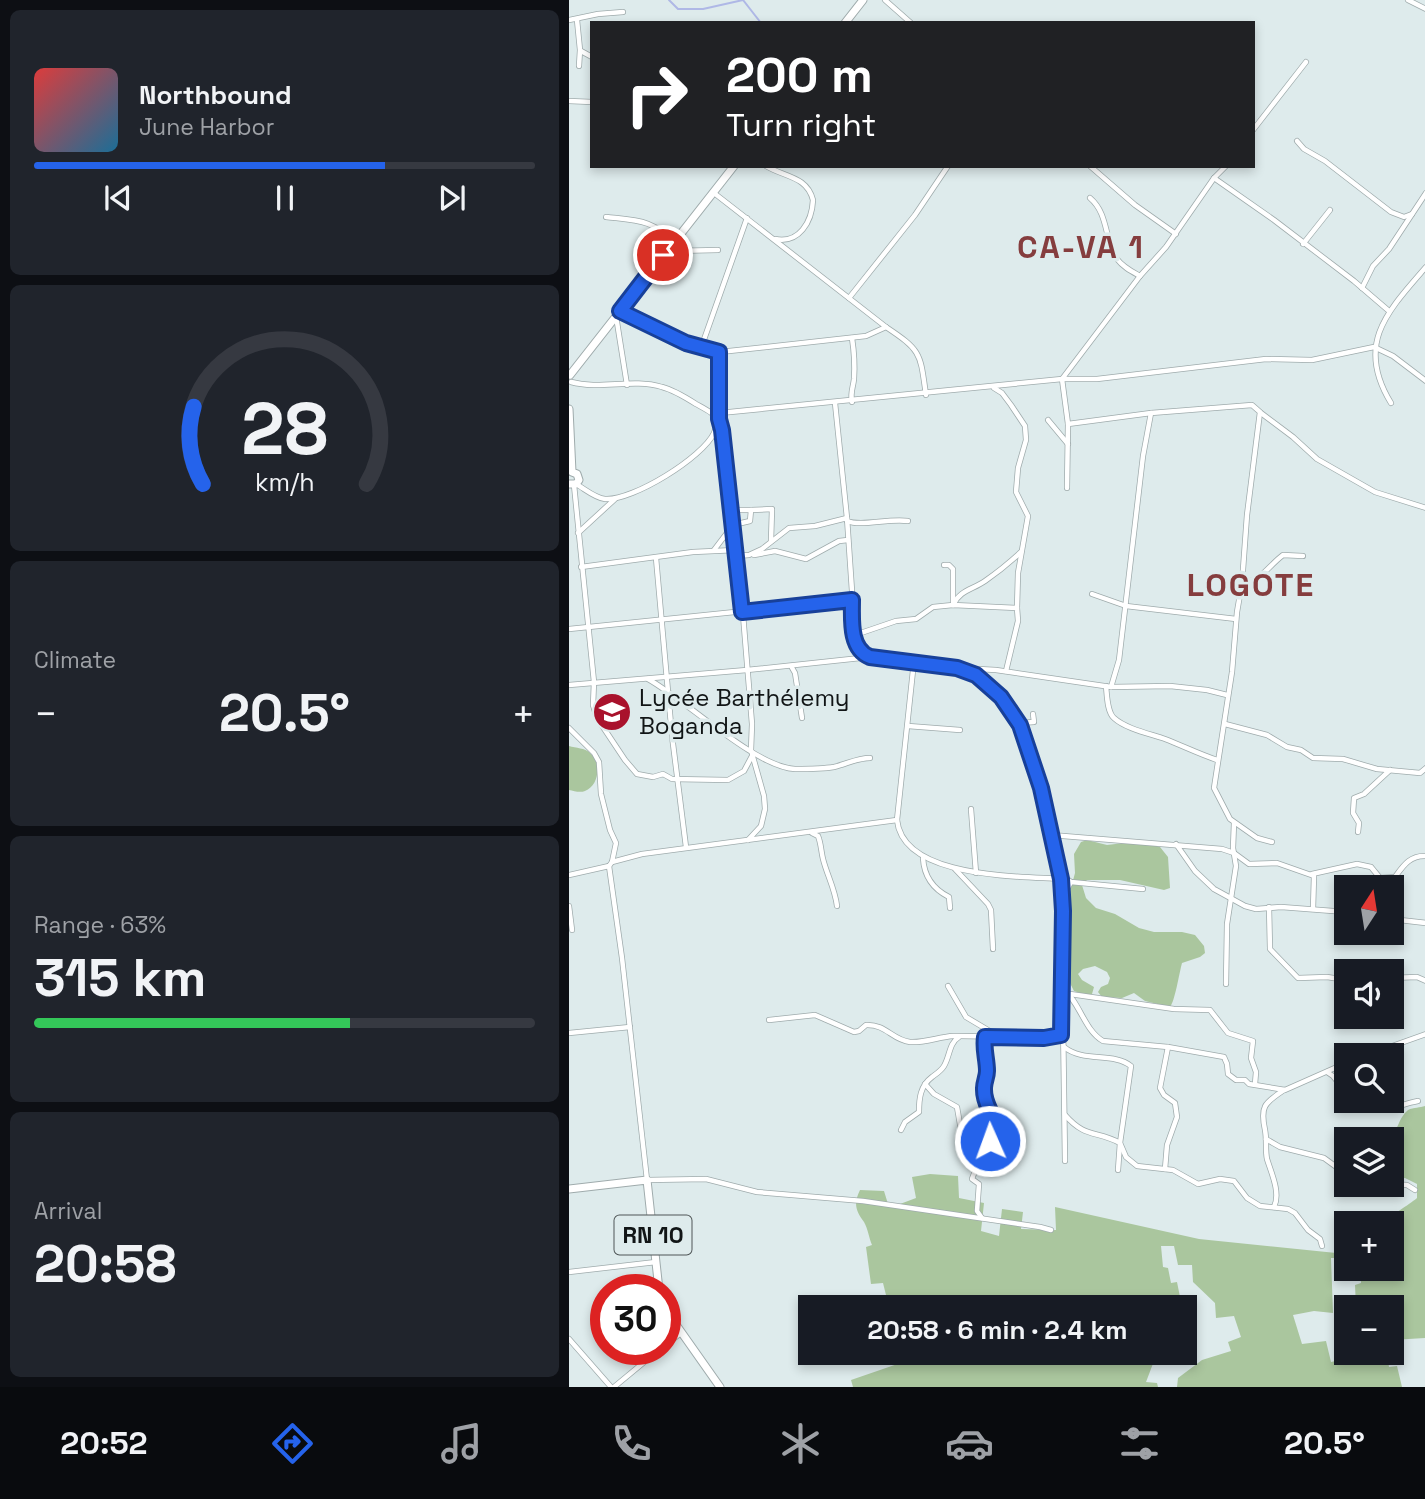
<!DOCTYPE html>
<html lang="en">
<head>
<meta charset="utf-8">
<style>
  body { margin:0; font-family:"Space Grotesk",sans-serif; background:#20242c; color:#f1f3f6; height:100vh; display:flex; flex-direction:column; font-size:26px; white-space:nowrap }
  * { box-sizing:border-box; margin:0 }
  p { font-size:23px; color:#9ea1a6 }
  .icon { flex:none; width:38px; height:38px; fill:none; stroke:currentColor; stroke-width:2; stroke-linecap:round; stroke-linejoin:round }
  .map { position:relative; flex:1; overflow:hidden }
  .drawer { display:flex; flex-direction:column; gap:10px; padding:10px; background:#0d0f14; width:569px }
  .drawer>* { flex:none }
  .hud { position:absolute; left:21px; top:21px; width:665px; height:147px; border-radius:0px; box-shadow:0 4px 10px #0003; background:#202124; color:#fff; overflow:hidden }
  .needle { width:46px; rotate:12deg }
  .fabs { position:absolute; left:765px; top:875px; display:grid; gap:14px }
  .fabs a { display:grid; place-items:center; width:70px; height:70px; border-radius:0px; background:#171b24; box-shadow:0 4px 10px #0003; font-size:35px }
  .speed { position:absolute; left:21px; top:1274px; display:flex; gap:14px; font-size:35px; font-weight:700; text-align:center }
  .speed>* { display:grid; place-content:center; width:91px; height:91px; border-radius:50%; background:#171b24; box-shadow:0 4px 10px #0003; line-height:1 }
  .speed .limit { border:10px solid #d22; background:#fff; color:#111 }
  .pin { position:absolute; display:grid; place-items:center; width:60px; height:60px; color:#fff; margin:-30px; border:4px solid #fff; border-radius:50%; box-shadow:0 2px 7px #0007 }
  .me { position:absolute; width:77px; margin:-38px; rotate:358deg; stroke-linejoin:round; filter:drop-shadow(0 0 5px #0008) }
  .turn { display:flex; align-items:center; gap:24px; height:147px; padding:0 21px; font-size:32px }
  .turn .icon { width:91px; height:91px; stroke-width:2.5 }
  .turn b { display:block; font-size:49px; line-height:60px }
  .big { font-size:52px; font-weight:600; line-height:1.1 }
  .drawer .widget { flex:1; display:flex; flex-direction:column; justify-content:center; gap:10px; min-width:0; padding:0 24px; border-radius:10px; background:#20242c }
  .drawer .dial { align-items:center; gap:0 }
  .dial svg { height:182px; overflow:visible; fill:none; stroke:#363941; stroke-width:7; stroke-linecap:round; text-anchor:middle }
  .dial text { fill:#f1f3f6; stroke:none }
  .song { display:flex; align-items:center; gap:21px }
  .cover { width:84px; height:84px; border-radius:10px; background:linear-gradient(135deg,hsl(0 70% 55%),hsl(200 70% 35%)) }
  .played { height:7px; border-radius:4px; background:linear-gradient(90deg,#2563eb 70%,#363941 70%) }
  .keys { display:flex; justify-content:space-around; direction:ltr }
  .heat { display:flex; justify-content:space-between; align-items:center; font-size:38px; direction:ltr }
  .charge { height:10px; border-radius:5px; background:linear-gradient(90deg,#34c759 63%,#363941 0) }
  .trip { position:absolute; left:229px; top:1295px; width:399px; height:70px; border-radius:0px; background:#171b24; box-shadow:0 4px 10px #0003; font-weight:600; line-height:70px; text-align:center }
  .tab-bar { display:flex; height:112px; justify-content:space-around; align-items:center; background:#090b0e; color:#9ea1a6 }
  .tab-bar .icon { width:49px; height:49px }
  .tab-bar .active { color:#2563eb }
  .tab-bar b { font-size:32px; color:#f1f3f6 }
  main { display:flex; flex:1; min-height:0 }
  .map>svg:first-child { display:block }
  .green { fill:#aac69e }
  .lines { fill:none; stroke-linecap:round; stroke-linejoin:round }
  .stream { stroke:#afb8e6; stroke-width:2 }
  .minor-casing { stroke:#9fabac; stroke-width:6 }
  .primary-casing { stroke:#9fabac; stroke-width:9 }
  .minor { stroke:#fff; stroke-width:4.5 }
  .primary { stroke:#fff; stroke-width:7 }
  .route-casing { stroke:#184099; stroke-width:18 }
  .route { stroke:#2563eb; stroke-width:12 }
  .labels { text-anchor:middle; stroke-width:7; stroke-linejoin:round; paint-order:stroke }
  .shield { fill:#deebec; stroke:#4e5556; stroke-width:2 }
  .shield-label { font-size:23px; font-weight:bold; fill:#111516 }
  .poi-label { font-size:24px; fill:#111516; stroke:#deebec; text-anchor:start }
  .district-label { font-size:32px; font-weight:bold; letter-spacing:2px; fill:#853d3e; stroke:#deebec }
</style>
</head>
<body>
<main>
<section class="drawer">
<div class="widget">
<div class="song"><i class="cover"></i><div><b>Northbound</b><p>June Harbor</p></div></div>
<div class="played"></div>
<div class="keys"><svg class="icon" aria-label="previous" viewBox="0 0 24 24"><path d="M18 5L8 12l10 7zM5 5v14"/></svg><svg class="icon" aria-label="pause" viewBox="0 0 24 24"><path d="M8 5v14M16 5v14"/></svg><svg class="icon" aria-label="next" viewBox="0 0 24 24"><path d="M6 5l10 7-10 7zM19 5v14"/></svg></div>
</div>
<div class="widget dial"><svg viewBox="0 0 100 80">
<path d="M14 69A42 42 0 1 1 86 69"/>
<path d="M14 69A42 42 0 0 1 10 35" stroke="#2563eb"/>
<text x="50" y="56" font-size="32" font-weight="700">28</text>
<text x="50" y="72" font-size="11">km/h</text>
</svg></div>
<div class="widget"><p>Climate</p>
<div class="heat"><a>−</a><b class="big">20.5°</b><a>+</a></div>
</div>
<div class="widget"><p>Range · 63%</p><b class="big">315 km</b><div class="charge"></div></div>
<div class="widget"><p>Arrival</p><b class="big">20:58</b></div>
</section>
<div class="map">
<svg width="857" height="1387" viewBox="0 0 857 1387">
  <rect width="100%" height="100%" fill="#deebec"/>
  <g class="green">
    <path d="M 0,746 C 7,748 16,748 21,753 C 32,762 31,785 16,791 C 11,793 5,791 0,790 Z"/>
    <path d="M 518,840 L 538,845 L 572,841 L 591,847 L 599,857 L 601,888 L 595,890 L 551,880 L 518,880 L 513,885 L 517,898 L 527,908 L 546,914 L 570,928 L 585,932 L 613,932 L 626,935 L 635,946 L 636,953 L 631,957 L 613,963 C 610,974 606,1001 601,1007 L 576,1001 L 565,993 L 553,998 L 533,997 L 529,992 L 532,987 L 539,984 L 541,978 L 538,972 L 526,966 L 514,969 L 509,974 L 513,980 L 525,987 L 523,994 L 517,995 L 505,991 L 499,979 L 499,899 L 506,873 L 505,854 L 512,842 Z"/>
    <path d="M 856,1106 L 856,1338 L 823,1340 L 822,1307 L 787,1307 L 786,1285 L 792,1283 L 791,1269 L 822,1269 L 822,1223 L 800,1223 C 806,1220 811,1220 818,1218 C 821,1217 845,1201 848,1198 L 848,1184 L 836,1178 L 823,1179 L 822,1139 L 820,1139 C 829,1132 829,1118 839,1110 C 845,1107 851,1108 856,1106 Z"/>
    <path d="M 361,1174 L 389,1176 L 390,1198 L 415,1203 L 412,1231 L 430,1236 L 433,1209 L 454,1212 L 452,1229 L 487,1230 L 486,1207 L 630,1239 L 777,1254 L 777,1258 L 762,1258 L 764,1313 L 745,1311 L 724,1315 L 733,1344 L 757,1341 L 762,1362 L 789,1356 L 789,1353 L 818,1353 L 820,1367 L 828,1366 L 833,1387 L 608,1387 L 609,1378 L 633,1360 L 662,1351 L 659,1342 L 672,1337 L 665,1316 L 647,1318 L 646,1303 L 624,1282 L 623,1265 L 609,1265 L 605,1246 L 592,1246 L 594,1267 L 599,1268 L 602,1283 L 608,1282 L 613,1307 L 320,1307 L 314,1283 L 302,1284 L 297,1247 L 303,1245 C 300,1238 299,1229 295,1222 C 287,1211 284,1204 291,1190 L 315,1191 L 319,1204 L 331,1204 L 347,1198 L 343,1177 Z"/>
    <polygon points="342,1353 588,1353 577,1382 588,1383 589,1387 284,1387 282,1380 343,1359"/>
  </g>
  <g class="lines">
    <polyline class="stream" points="100,0 109,9 134,9 174,0 192,23"/>
    <defs>
      <g id="minor">
        <polyline points="316,0 342,23"/>
        <polyline points="839,0 857,9"/>
        <polyline points="0,20 29,14 54,12"/>
        <polyline points="8,20 11,50 10,66"/>
        <polyline points="12,51 23,57"/>
        <polyline points="0,101 23,102"/>
        <polyline points="684,130 737,62"/>
        <polyline points="728,141 735,149 756,161 822,212 835,217 843,214"/>
        <path d="M 197,166 C 215,177 238,176 244,200 C 243,222 230,244 206,239"/>
        <polyline points="521,166 566,205 607,234"/>
        <polyline points="645,178 705,220 785,281 820,311"/>
        <path d="M 145,193 L 317,327 C 353,351 351,353 357,395"/>
        <path d="M 521,198 C 540,214 535,240 548,259 C 554,267 562,271 571,276"/>
        <path d="M 37,217 C 61,220 90,219 102,244"/>
        <polyline points="734,244 761,210"/>
        <polyline points="103,250 114,267"/>
        <polyline points="105,251 149,250"/>
        <polyline points="793,288 804,266 820,249 857,193"/>
        <polyline points="280,298 346,215 379,166"/>
        <polyline points="52,311 117,343 151,352 297,336 317,327"/>
        <polyline points="47,316 58,385"/>
        <path d="M 283,338 C 285,351 286,365 285,379 C 284,388 281,393 283,402"/>
        <polyline points="132,348 178,218"/>
        <path d="M 2,382 C 32,390 63,378 93,387 C 105,390 116,397 127,404 C 136,409 147,414 152,423 L 171,578 L 183,724 L 182,750 L 195,796 L 196,809 L 192,826 L 179,840"/>
        <polyline points="425,388 433,393 442,405 456,426 457,440 449,468 447,492 459,516 449,573 448,608"/>
        <polyline points="266,403 278,518 286,635 289,650 297,656"/>
        <path d="M 822,403 C 786,344 818,312 857,267"/>
        <polyline points="151,413 493,379 528,379 697,359 743,360 805,347 824,356 857,381"/>
        <polyline points="692,413 724,437 748,459 806,492 857,508"/>
        <polyline points="479,420 499,444"/>
        <polyline points="499,424 582,413 683,405 691,412 678,515 673,583 668,612 663,672 645,788 661,819 688,838 703,842"/>
        <path d="M 7,484 C 16,489 26,498 36,499 C 64,501 134,457 145,433 C 156,408 151,378 151,352"/>
        <polyline points="5,485 25,682 24,705 28,718 56,760 68,774 84,777 94,774 103,779 159,780 175,771 183,756"/>
        <polyline points="498,488 499,424 493,379 571,276 597,247 645,178 657,166"/>
        <polyline points="182,510 203,509 202,541"/>
        <path d="M 278,521 C 292,527 320,518 339,521"/>
        <polyline points="9,533 46,499"/>
        <polyline points="145,550 164,525 181,521 182,510 163,510"/>
        <polyline points="185,555 206,551 237,559 270,541 279,540"/>
        <polyline points="168,556 180,555 193,549 220,528 246,526 278,518"/>
        <polyline points="87,558 103,736 117,847"/>
        <polyline points="375,565 380,565 384,569 384,602"/>
        <polyline points="12,567 124,552 167,550"/>
        <path d="M 673,583 C 695,579 697,568 714,555 L 734,556"/>
        <polyline points="523,594 557,606 667,619"/>
        <path d="M 384,605 C 391,590 403,590 416,581 C 429,572 440,563 452,552"/>
        <polyline points="0,629 283,600"/>
        <polyline points="286,635 327,621 347,619 364,607 384,605 448,608 449,621 437,671"/>
        <path d="M 345,661 L 328,820 C 334,878 447,876 492,879"/>
        <polyline points="222,666 226,673 233,718"/>
        <polyline points="392,668 427,670 542,687 601,686 638,690 658,695"/>
        <path d="M 79,679 C 117,700 186,767 226,769 C 239,769 253,769 265,767 C 278,764 288,758 301,758"/>
        <polyline points="0,685 178,670 301,657 388,668 406,675 432,697 451,725 472,788 492,879 496,1161"/>
        <path d="M 537,686 C 538,695 538,712 545,718 C 557,729 582,734 596,739 C 614,746 630,754 648,760"/>
        <polyline points="542,687 550,660 574,456 582,413"/>
        <polyline points="450,723 465,722 464,714"/>
        <polyline points="656,724 698,735 718,747 732,750 744,758 774,759 808,769 851,773 857,768"/>
        <polyline points="339,726 391,730"/>
        <polyline points="0,728 25,753 30,762 32,794 41,830 47,843 43,862"/>
        <polyline points="402,809 407,873"/>
        <polyline points="789,832 790,823 784,813 785,798 795,794 821,770"/>
        <path d="M 243,833 L 249,836 C 252,843 252,851 254,859 C 258,875 266,889 268,906"/>
        <polyline points="482,835 653,849 665,853 680,864 708,863 745,876 744,909"/>
        <polyline points="607,844 626,871 645,889 676,906 687,909 712,907 777,912"/>
        <path d="M 354,858 C 355,876 364,889 380,897 L 381,908"/>
        <polyline points="40,866 53,958 78,1180 137,1179 188,1192 294,1201 471,1227 482,1230"/>
        <polyline points="386,869 419,904 422,910 424,949"/>
        <polyline points="491,874 502,882 574,889"/>
        <path d="M 743,874 L 788,864 L 802,867 L 811,878 L 826,877 C 834,866 841,855 857,856"/>
        <polyline points="0,875 40,866 43,862 73,854 328,820"/>
        <polyline points="494,897 502,882"/>
        <polyline points="0,906 3,930"/>
        <polyline points="700,907 701,949 729,978 758,977 777,980"/>
        <polyline points="822,919 857,923"/>
        <polyline points="822,978 848,977 857,981"/>
        <polyline points="657,984 658,924 667,866 664,848 665,823"/>
        <polyline points="379,986 397,1017 429,1036"/>
        <path d="M 494,989 C 511,1002 515,1030 534,1041 L 599,1047 L 655,1057 L 658,1064 L 659,1074 L 667,1080 L 676,1080 L 680,1084 L 716,1090 L 777,1063"/>
        <polyline points="501,994 605,1009 641,1010 659,1033 684,1041 682,1058 687,1072 686,1084"/>
        <path d="M 200,1020 L 246,1015 L 285,1032 L 290,1031 L 297,1025 C 317,1024 323,1040 341,1042 C 355,1043 370,1037 384,1036 C 420,1035 457,1042 492,1035"/>
        <polyline points="0,1033 61,1027"/>
        <path d="M 495,1047 C 515,1063 544,1052 562,1066 L 551,1143 L 557,1157 L 568,1166 L 604,1170 L 629,1184 L 651,1179 L 665,1181 L 678,1198 L 691,1206 L 719,1209 L 726,1213 L 739,1230 L 751,1239 L 753,1246"/>
        <polyline points="798,1055 857,1034"/>
        <polyline points="758,1072 764,1076 777,1092"/>
        <polyline points="356,1084 365,1094 388,1107 394,1142 398,1150 413,1157"/>
        <path d="M 793,1101 C 815,1117 826,1105 849,1101"/>
        <path d="M 496,1115 C 517,1139 527,1130 551,1143 L 549,1170"/>
        <path d="M 332,1130 L 336,1122 L 350,1112 C 350,1099 351,1086 363,1077 C 367,1074 372,1071 375,1066 C 381,1056 380,1043 390,1037"/>
        <polyline points="697,1139 711,1147 755,1158 777,1174"/>
        <polyline points="596,1169 598,1145 608,1117 606,1103 595,1095 591,1088 599,1047"/>
        <polyline points="822,1184 838,1185 846,1190"/>
        <path d="M 705,1207 C 712,1193 702,1172 698,1159 C 696,1149 698,1140 696,1130 C 691,1107 695,1103 715,1090"/>
        <path d="M 413,1218 L 408,1211 L 410,1184 L 403,1179 C 409,1160 426,1143 426,1123 C 425,1114 420,1110 417,1103 C 414,1092 417,1086 418,1076 C 420,1063 414,1051 416,1037"/>
        <polyline points="0,1272 87,1262"/>
        <polyline points="0,1339 42,1387"/>
        <polyline points="96,1345 112,1333"/>
        <polyline points="45,1387 91,1349"/>
      </g>
      <g id="primary">
        <polyline points="276,23 294,0"/>
        <polyline points="1,375 165,166"/>
        <polyline points="0,409 3,472 8,474 10,480 7,484 0,484"/>
        <polyline points="0,1189 78,1180 90,1290"/>
        <polyline points="96,1309 151,1387"/>
      </g>
    </defs>
    <use href="#minor" class="minor-casing"/>
    <use href="#primary" class="primary-casing"/>
    <use href="#minor" class="minor"/>
    <use href="#primary" class="primary"/>
  </g>
  <g class="lines">
    <defs>
      <path id="route" d="M 94,255 L 51,311 L 117,343 L 150,352 L 150,419 L 153,430 L 173,612 L 283,600 C 283,619 280,649 301,657 L 388,668 L 407,675 L 432,697 L 451,725 L 472,788 L 492,879 L 494,911 L 492,1035 L 475,1038 L 416,1037 C 414,1049 418,1059 418,1071 C 418,1077 415,1082 415,1088 C 414,1111 432,1113 421,1141"/>
    </defs>
    <use href="#route" class="route-casing"/>
    <use href="#route" class="route"/>
  </g>
  <defs>
    <symbol id="university-disc" viewBox="-11 -11 22 22"><circle r="9.5" fill="#a9122c" stroke="#deebec"/><path d="M0-5L7-2L0 1L-7-2ZM-4 1L0 2.5L4 1V4Q0 6-4 4Z" fill="#fff"/></symbol>
  </defs>
  <g fill-rule="evenodd">
    <use href="#university-disc" x="21" y="690" width="44" height="44"/>
  </g>
  <g class="labels">
    <rect class="shield" x="45.5" y="1215.5" width="77" height="39" rx="5"/>
    <g class="shield-label">
      <text x="84" y="1243">RN 10</text>
    </g>
    <g class="poi-label">
      <text x="70" y="706">Lycée Barthélemy<tspan x="70" dy="28">Boganda</tspan></text>
    </g>
    <g class="district-label">
      <text x="512" y="258">CA-VA 1</text>
      <text x="682" y="596">LOGOTE</text>
    </g>
  </g>
</svg>
<div class="fabs">
<a><svg class="needle" viewBox="-14 -14 28 28"><path d="M0-13l5 13h-10z" fill="#e53935"/><path d="M0 13l5-13h-10z" fill="#9ea1a6"/></svg></a>
<a><svg class="icon" aria-label="sound" viewBox="0 0 24 24"><path d="M4 9h4l5-4v14l-5-4H4zM17 9q2 3 0 6"/></svg></a>
<a><svg class="icon" aria-label="search" viewBox="0 0 24 24"><circle cx="10" cy="10" r="6"/><path d="M15 15l6 6"/></svg></a>
<a><svg class="icon" aria-label="layers" viewBox="0 0 24 24"><path d="M12 4l9 5-9 5-9-5zM3 14l9 5 9-5"/></svg></a>
<a>+</a>
<a>−</a>
</div>
<div class="speed"><div class="limit">30</div></div>
<div class="pin" style="left:94px;top:255px;background:#d93025"><svg class="icon" aria-label="arrive" viewBox="0 0 24 24"><path d="M6 21V4h12l-3 4 3 4H6"/></svg></div>
<svg class="me" style="left:421px;top:1141px" viewBox="-20 -20 40 40"><circle r="17" fill="#2563eb" stroke="#fff" stroke-width="3"/><path d="M0-11L8 9 0 5-8 9z" fill="#fff"/></svg>
<div class="trip">20:58 · 6 min · 2.4 km</div>
<div class="hud">
<div class="turn"><svg class="icon" aria-label="right" viewBox="0 0 24 24"><path d="M7 20v-9h11M14 6l5 5-5 5"/></svg><div><b>200 m</b>Turn right</div></div>
</div>
</div>
</main>
<nav class="tab-bar">
<b>20:52</b>
<svg class="icon active" aria-label="directions" viewBox="0 0 24 24"><path d="M12 3l9 9-9 9-9-9zM9 14v-3h6M13 9l2 2-2 2"/></svg>
<svg class="icon" aria-label="music" viewBox="0 0 24 24"><path d="M9 18V5l10-2v13"/><circle cx="6" cy="18" r="3"/><circle cx="16" cy="16" r="3"/></svg>
<svg class="icon" aria-label="phone" viewBox="0 0 24 24"><path d="M5 4h4l2 5-3 2q2 4 5 5l2-3 5 2v4C11 20 4 13 5 4z"/></svg>
<svg class="icon" aria-label="climate" viewBox="0 0 24 24"><path d="M12 3v18M4 7l16 10M4 17L20 7"/></svg>
<svg class="icon" aria-label="car" viewBox="0 0 24 24"><path d="M5 17H2v-5l4-1 3-4h7l3 4 3 1v5h-3M9 17h6M6 11h13"/><circle cx="7" cy="17" r="2"/><circle cx="17" cy="17" r="2"/></svg>
<svg class="icon" aria-label="filters" viewBox="0 0 24 24"><path d="M4 7h16M4 17h16"/><circle cx="9" cy="7" r="2"/><circle cx="15" cy="17" r="2"/></svg>
<b>20.5°</b>
</nav>
</body>
</html>
